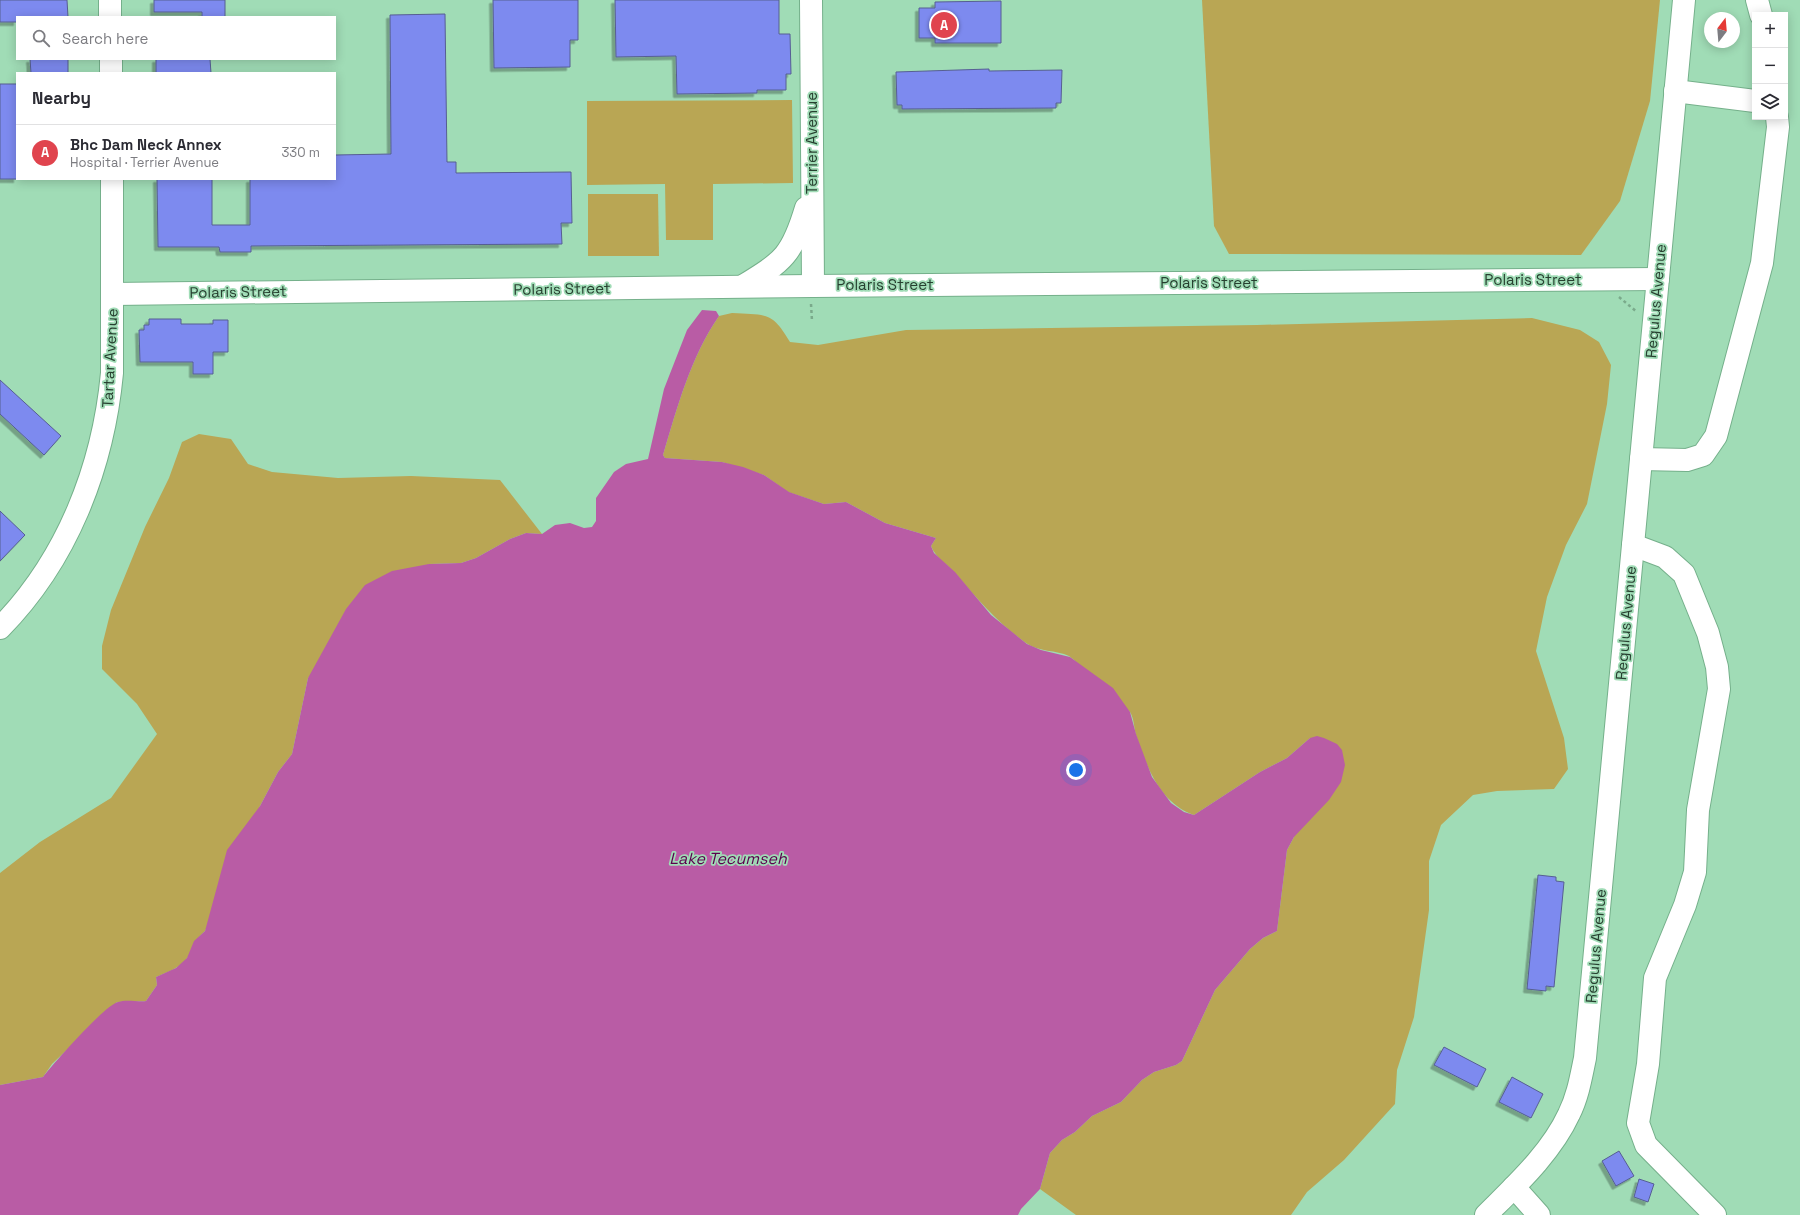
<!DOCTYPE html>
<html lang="en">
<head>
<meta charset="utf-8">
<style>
	:root { --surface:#fff; --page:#f2f2f3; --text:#2b2b33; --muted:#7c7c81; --line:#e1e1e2; --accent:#b45309 }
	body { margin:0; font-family:"Space Grotesk",sans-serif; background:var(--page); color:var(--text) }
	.controls { position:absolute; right:12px; top:12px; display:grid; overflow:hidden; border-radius:0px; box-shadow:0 2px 10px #0003 }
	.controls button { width:36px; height:36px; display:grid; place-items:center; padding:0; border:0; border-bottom:1px solid var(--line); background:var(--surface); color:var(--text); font:20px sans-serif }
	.compass { position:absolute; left:1704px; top:12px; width:36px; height:36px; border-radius:50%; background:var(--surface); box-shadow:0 2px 10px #0003; rotate:16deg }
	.you { position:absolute; left:1076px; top:770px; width:14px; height:14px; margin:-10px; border:3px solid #fff; border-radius:50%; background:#1a73e8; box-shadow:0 0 0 6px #1a73e833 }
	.badge { display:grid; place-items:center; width:26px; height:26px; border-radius:50%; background:var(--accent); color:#fff; font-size:13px; font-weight:700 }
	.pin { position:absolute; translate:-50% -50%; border:2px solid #fff; box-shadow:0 1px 4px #0006 }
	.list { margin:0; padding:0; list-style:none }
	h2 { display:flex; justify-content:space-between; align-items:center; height:52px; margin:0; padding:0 16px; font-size:17px }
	h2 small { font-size:13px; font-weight:400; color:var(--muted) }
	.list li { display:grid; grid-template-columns:26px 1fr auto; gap:12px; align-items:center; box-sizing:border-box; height:56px; padding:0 16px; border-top:1px solid var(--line) }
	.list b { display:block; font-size:15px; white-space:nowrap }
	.list p { margin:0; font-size:13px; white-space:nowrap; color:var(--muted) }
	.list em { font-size:13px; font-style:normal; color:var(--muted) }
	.icon { flex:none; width:22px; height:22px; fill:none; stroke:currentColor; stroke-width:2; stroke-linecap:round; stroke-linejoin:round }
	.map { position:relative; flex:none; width:1800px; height:1215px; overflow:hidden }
	.search { position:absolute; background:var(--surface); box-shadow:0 2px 10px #0003; left:16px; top:16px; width:320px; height:44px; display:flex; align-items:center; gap:10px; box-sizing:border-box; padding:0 14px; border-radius:0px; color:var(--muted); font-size:15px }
	.panel { position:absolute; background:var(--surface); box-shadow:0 2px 10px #0003; left:16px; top:72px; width:320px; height:108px; border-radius:0px }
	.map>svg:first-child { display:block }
	.green { fill:#b9a654 }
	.water { fill:#b95ca5 }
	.building { fill:#7d8aef; stroke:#565e92; filter:url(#shadow) }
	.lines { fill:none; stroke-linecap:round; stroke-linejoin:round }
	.minor-casing { stroke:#75b08b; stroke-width:24 }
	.path { stroke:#7aaa8b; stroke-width:2.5; stroke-dasharray:3 3; stroke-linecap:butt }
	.minor { stroke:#fff; stroke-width:22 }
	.labels { text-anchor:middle; stroke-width:3.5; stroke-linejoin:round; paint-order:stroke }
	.street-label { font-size:15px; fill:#274030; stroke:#a0dcb6 }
	.water-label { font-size:16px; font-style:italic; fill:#5b004e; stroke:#a0dcb6 }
</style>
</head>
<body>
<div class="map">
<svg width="1800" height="1215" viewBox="0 0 1800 1215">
	<defs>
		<filter id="shadow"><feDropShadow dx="-3.5" dy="3.5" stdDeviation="0" flood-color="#0004"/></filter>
	</defs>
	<rect width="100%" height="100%" fill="#a0dcb6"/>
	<g class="green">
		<path d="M1202,0H1660L1650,101L1620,201L1581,255L1229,254L1214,226Z"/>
		<path d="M792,100L793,183L713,184V240H666L665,184L587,185V101Z"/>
		<path d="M588,194H658L659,256H588Z"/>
		<path d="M732,313C766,315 772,311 790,342L818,345L906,330L1257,325L1532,318L1580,330L1599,342L1611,365L1607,404L1587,504L1566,545L1547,597L1536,651L1564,738L1568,769L1554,789L1497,791L1473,795L1441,825L1429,861V910L1414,1017L1397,1070L1395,1104L1344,1160L1307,1192L1291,1215H1076L1040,1189L1050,1153L1062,1140L1075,1132L1092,1116L1121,1102L1142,1080L1154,1072L1176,1065L1182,1061L1215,990L1250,949L1263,938L1277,931L1287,850L1294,837L1310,738L1287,758L1260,772L1194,815C1160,803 1147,768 1136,735C1134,728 1134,718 1130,712C1126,707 1074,659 1069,656C1056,650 1039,652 1026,643C999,624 978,600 957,575C949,565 936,559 931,546L936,538L885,523L846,502L824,504L788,492L764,475L722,462L665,458L663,455C677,408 691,356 719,316Z"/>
		<path d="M199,434L231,439L248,464L272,472L338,478L411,476L500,480L542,534L526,533L510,539L476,558L461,563L429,564L308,678L292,754L278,772L260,806L205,931C193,942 195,944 188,957C181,968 167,972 156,977L157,985L146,1001L117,1002L52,1064L43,1077L0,1085V873L40,842L111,798L157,734L137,704L102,669V646L111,610L145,527L169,478L182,442Z"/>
	</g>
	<path class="water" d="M702,310L716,311L719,316C691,356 677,408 663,455L665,458L722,462L743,467L764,475L789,492L824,504L846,502L885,523L936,538L931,546L934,553L955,572L991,615L1027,644L1041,650L1070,657L1113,688L1130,712L1136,734L1152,777L1171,803L1184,812L1194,815L1260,772L1287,758L1310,738L1317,736L1324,738L1337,744L1342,750L1345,765L1341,782L1329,800L1294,837L1287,850L1277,931L1263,938L1250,949L1215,990L1182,1061L1176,1065L1154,1072L1142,1080L1121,1102L1092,1116L1075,1132L1062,1140L1050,1153L1040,1189L1021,1209L1018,1215H0V1085L43,1077C53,1064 105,1005 118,1002C126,999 138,1002 146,1001L157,985L156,977L176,968L187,958L194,941L205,931L227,850L260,806L278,772L292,754L308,678L346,609L365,585L392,571L429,564L461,563L476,558L510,539L526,533L542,534L555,525L570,523L584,528L592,527L596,521V498L614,472L626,464L648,459L664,389L687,330Z"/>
	<g class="building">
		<path d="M0,0H67L68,17H17V22H0Z"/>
		<path d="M154,0H225V17H202V12H154Z"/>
		<path d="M493,0H578V40H570V67L494,68Z"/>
		<path d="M615,0H779V34H790L791,74H786V90H757V93L677,94L676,56L616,57Z"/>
		<path d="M1001,1V43H935V38H919V8H935V2Z"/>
		<path d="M445,14L447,162H456V173L571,172L572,223H561L562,244L251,246V252H220L219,247H158L157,179H212V225H250V179H335V155L391,154L390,15Z"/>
		<path d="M30,59H68V73H31Z"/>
		<path d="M156,59H210L211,73H156Z"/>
		<path d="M989,69V71L1062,70L1061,103H1056V108L902,109V105H897L896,72Z"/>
		<rect x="0" y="84" width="17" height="95"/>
		<path d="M149,319H181V324H213V320H228V352H213V374H193V362H140L139,330H144V325H149Z"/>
		<path d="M0,380L61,436L44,455L0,414Z"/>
		<path d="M0,511L25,535L0,561Z"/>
		<path d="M1538,875L1556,877V881L1564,882L1554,987L1546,986V991L1527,989Z"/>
		<path d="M1444,1047L1486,1069L1477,1087L1434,1065Z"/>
		<path d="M1512,1077L1543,1094L1531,1118L1499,1102Z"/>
		<path d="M1619,1151L1634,1176L1616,1186L1602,1161Z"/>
		<path d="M1639,1179L1654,1184L1648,1202L1634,1197Z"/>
	</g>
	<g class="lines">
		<defs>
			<g id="minor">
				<path d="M110,0V17"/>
				<path d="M811,0L813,286"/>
				<path d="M1757,0L1761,15"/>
				<path d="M111,59V73"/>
				<path d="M1675,91L1755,101"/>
				<path d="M743,286C784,261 792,255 806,208"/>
				<path d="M113,294L813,286L1658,279"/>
				<path d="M1641,459L1687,460L1703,455L1716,436L1762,263L1778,127L1777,117"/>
				<path d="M1633,545L1665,557L1684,574L1708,633L1717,667L1719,689L1698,810L1695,872L1685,905L1655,978L1648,1064L1638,1123L1646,1145L1715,1215"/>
				<path d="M0,628C67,560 103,468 112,373V179"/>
				<path d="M1514,1187L1539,1215"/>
				<path d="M1486,1215C1516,1185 1551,1153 1569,1114C1578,1096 1581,1077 1585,1058L1684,0"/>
			</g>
		</defs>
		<use href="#minor" class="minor-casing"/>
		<g class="path">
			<path d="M1619,297L1637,312"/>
			<path d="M811,304L812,321"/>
		</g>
		<use href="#minor" class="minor"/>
	</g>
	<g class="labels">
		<g class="street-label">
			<text transform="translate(812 143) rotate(-90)" y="5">Terrier Avenue</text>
			<text x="1533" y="285">Polaris Street</text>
			<text x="1209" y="288">Polaris Street</text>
			<text x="885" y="290">Polaris Street</text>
			<text transform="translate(562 289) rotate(-1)" y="5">Polaris Street</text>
			<text transform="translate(238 292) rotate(-1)" y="5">Polaris Street</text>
			<text transform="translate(1656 301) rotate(-85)" y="5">Regulus Avenue</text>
			<text transform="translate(110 358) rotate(-87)" y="5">Tartar Avenue</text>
			<text transform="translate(1626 623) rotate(-85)" y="5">Regulus Avenue</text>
			<text transform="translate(1596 946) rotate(-85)" y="5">Regulus Avenue</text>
		</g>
		<g class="water-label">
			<text x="728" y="864">Lake Tecumseh</text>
		</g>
	</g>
</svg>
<div class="controls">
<button>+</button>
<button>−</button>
<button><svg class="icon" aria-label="layers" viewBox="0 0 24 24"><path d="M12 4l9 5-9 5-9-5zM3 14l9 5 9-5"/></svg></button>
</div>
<svg class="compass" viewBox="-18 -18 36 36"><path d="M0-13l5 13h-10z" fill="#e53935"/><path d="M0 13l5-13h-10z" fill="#7c7c81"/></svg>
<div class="you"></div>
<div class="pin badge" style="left:944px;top:25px;background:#e0444e">A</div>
<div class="search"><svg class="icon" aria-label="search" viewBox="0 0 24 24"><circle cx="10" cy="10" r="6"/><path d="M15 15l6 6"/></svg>Search here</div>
<section class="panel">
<h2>Nearby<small></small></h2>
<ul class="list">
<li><span class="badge" style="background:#e0444e">A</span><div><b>Bhc Dam Neck Annex</b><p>Hospital · Terrier Avenue</p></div><em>330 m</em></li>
</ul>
</section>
</div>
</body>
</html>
